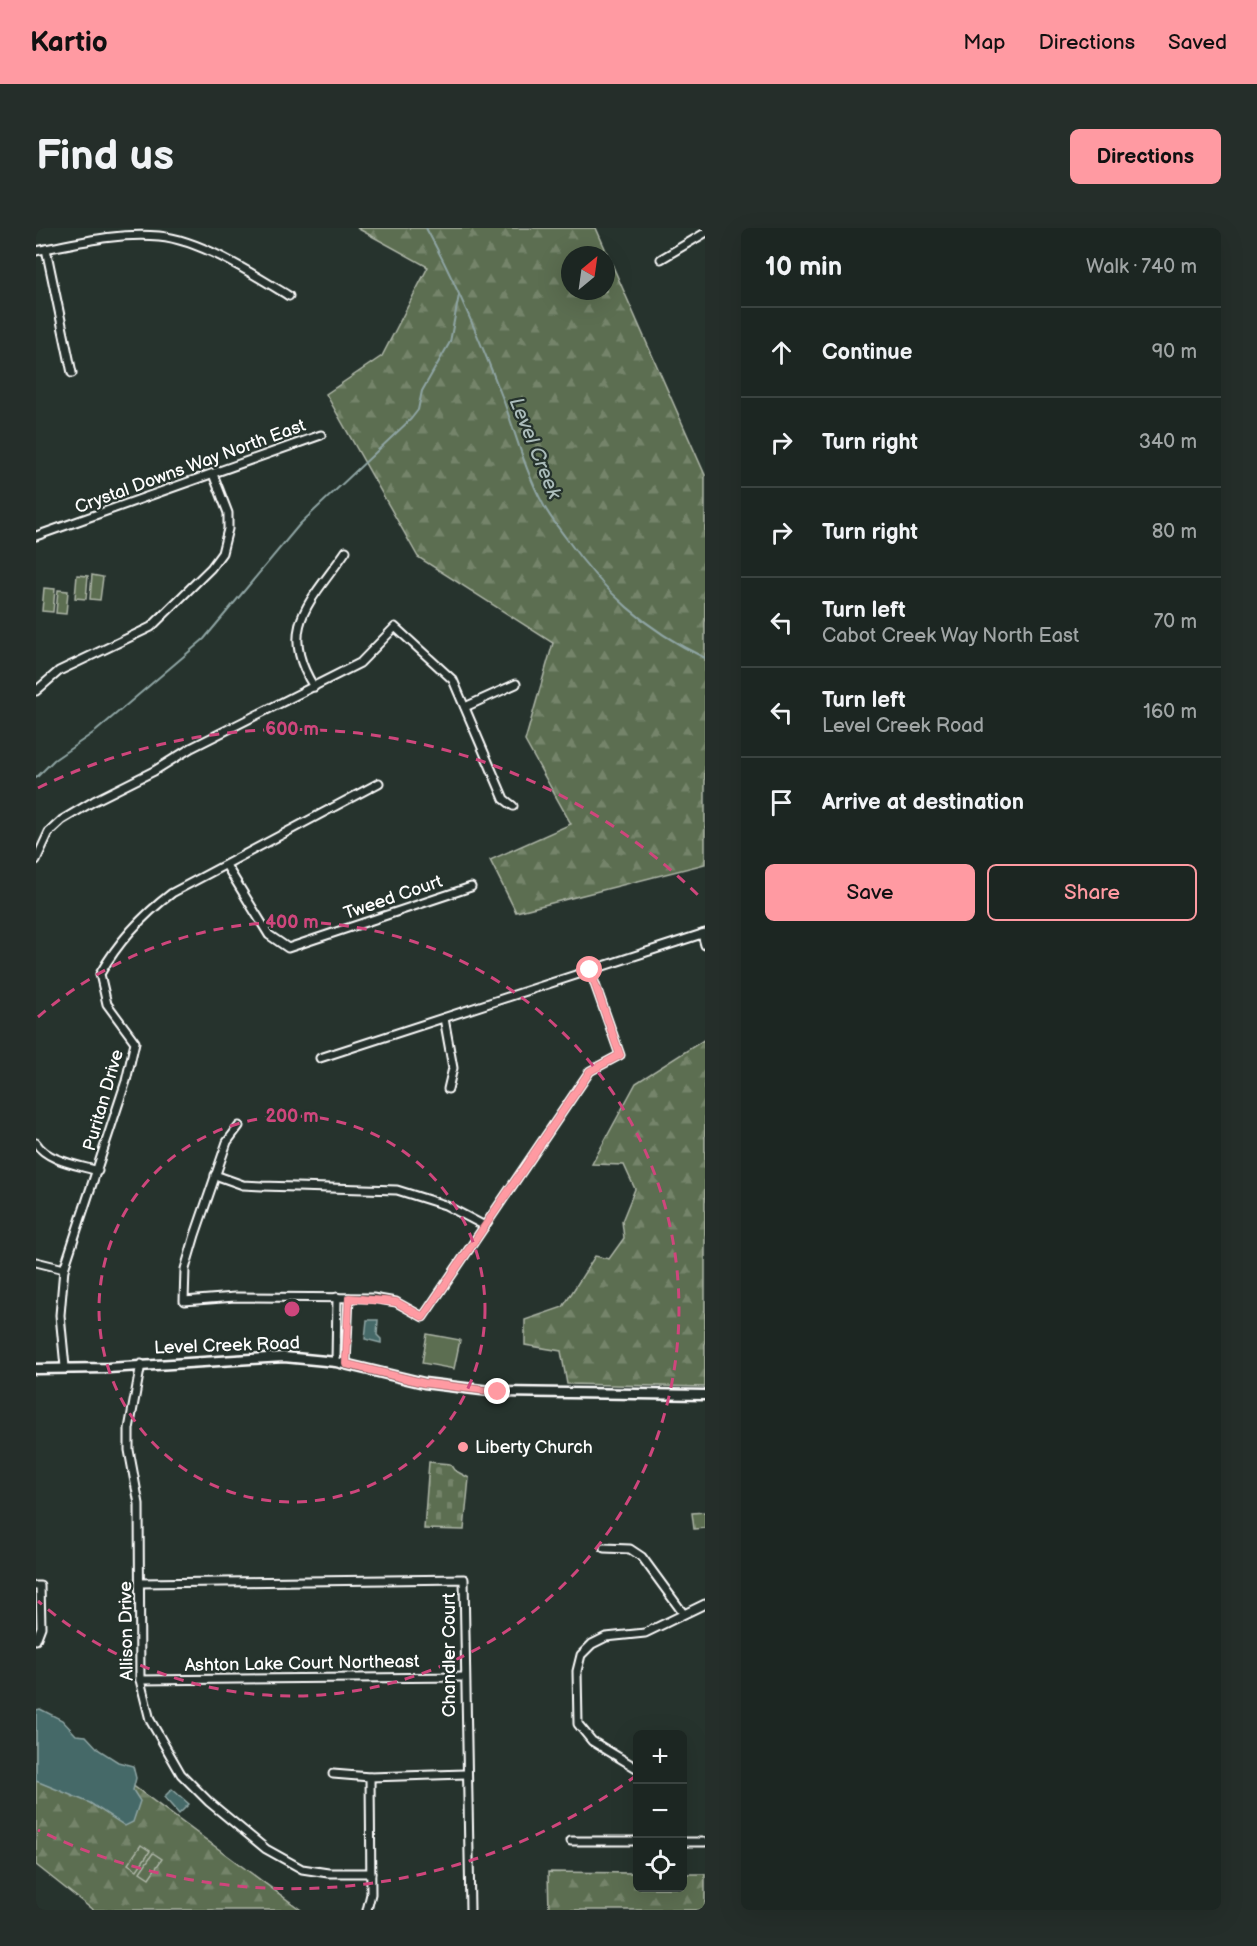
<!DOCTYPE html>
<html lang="en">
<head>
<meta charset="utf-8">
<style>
	:root { --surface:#1c2622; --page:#252e2a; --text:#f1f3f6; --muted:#a0a5a5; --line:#3a4340; --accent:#ff9aa2 }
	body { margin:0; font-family:"Balsamiq Sans",sans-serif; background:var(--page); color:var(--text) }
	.controls { position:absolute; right:18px; bottom:18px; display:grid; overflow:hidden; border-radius:9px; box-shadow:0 6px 24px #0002 }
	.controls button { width:54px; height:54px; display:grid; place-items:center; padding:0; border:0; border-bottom:2px solid var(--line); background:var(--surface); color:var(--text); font:30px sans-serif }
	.compass { position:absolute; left:525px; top:18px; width:54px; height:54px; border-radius:50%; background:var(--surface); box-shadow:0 6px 24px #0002; rotate:29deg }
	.stop { position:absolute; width:18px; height:18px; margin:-14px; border:4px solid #ff9aa2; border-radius:50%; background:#fff }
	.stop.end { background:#ff9aa2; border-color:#fff; box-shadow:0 2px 6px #0008 }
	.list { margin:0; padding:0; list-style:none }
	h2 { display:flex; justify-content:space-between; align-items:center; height:78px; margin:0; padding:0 24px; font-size:26px }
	h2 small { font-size:20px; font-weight:400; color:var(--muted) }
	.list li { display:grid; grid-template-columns:39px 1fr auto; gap:18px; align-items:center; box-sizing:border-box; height:90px; padding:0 24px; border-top:2px solid var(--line) }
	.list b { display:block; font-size:22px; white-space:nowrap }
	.list p { margin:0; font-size:20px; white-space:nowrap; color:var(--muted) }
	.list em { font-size:20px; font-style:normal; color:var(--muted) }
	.actions { display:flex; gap:12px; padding:18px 24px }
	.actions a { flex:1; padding:14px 0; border:2px solid var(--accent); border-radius:9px; text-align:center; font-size:21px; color:var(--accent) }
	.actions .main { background:var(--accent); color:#111 }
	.icon { flex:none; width:33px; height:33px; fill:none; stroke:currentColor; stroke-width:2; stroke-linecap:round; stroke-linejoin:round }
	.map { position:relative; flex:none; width:669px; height:1682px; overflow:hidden; border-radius:9px }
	header { display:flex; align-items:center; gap:36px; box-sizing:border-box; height:84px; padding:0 30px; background:var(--accent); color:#111 }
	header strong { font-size:28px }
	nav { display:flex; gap:33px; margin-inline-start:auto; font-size:21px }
	.intro { display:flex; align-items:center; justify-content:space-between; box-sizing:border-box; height:144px; padding:0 36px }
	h1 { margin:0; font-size:42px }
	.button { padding:15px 27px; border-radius:9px; background:var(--accent); color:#111; font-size:21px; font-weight:700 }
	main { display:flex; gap:36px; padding:0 36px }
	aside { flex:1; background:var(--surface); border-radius:9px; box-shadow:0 6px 24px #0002 }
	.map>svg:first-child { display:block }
	.forest { fill:url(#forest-firs); stroke:#aeb6a8; stroke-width:1.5; fill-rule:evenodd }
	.cemetery { fill:url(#cemetery-stones); stroke:#aeb6a8; stroke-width:1.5 }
	.park { fill:#5c6e51; stroke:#aeb6a8; stroke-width:1.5 }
	.water { fill:#446967; stroke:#8fa5a4; stroke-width:1.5 }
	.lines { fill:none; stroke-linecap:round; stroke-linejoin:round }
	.stream { stroke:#8fa5a4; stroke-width:2 }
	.minor-casing { stroke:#fff; stroke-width:11 }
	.tertiary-casing { stroke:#fff; stroke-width:13 }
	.minor { stroke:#26332d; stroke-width:7 }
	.tertiary { stroke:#26332d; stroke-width:8 }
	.route { stroke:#ff9aa2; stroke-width:8 }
	.ring { fill:none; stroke:#ce467c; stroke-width:3; stroke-dasharray:10 8 }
	.poi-dot { fill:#ff9aa2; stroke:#26332d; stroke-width:2 }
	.labels { text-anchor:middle; stroke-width:4.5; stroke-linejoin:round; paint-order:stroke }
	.street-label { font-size:18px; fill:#fff; stroke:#26332d }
	.poi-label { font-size:18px; fill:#fff; stroke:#26332d; text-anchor:start }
	.water-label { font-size:20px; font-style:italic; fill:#abbcbb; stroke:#26332d }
	.centre { fill:#ce467c; stroke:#26332d; stroke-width:3 }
	.ring-label { font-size:18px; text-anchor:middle; font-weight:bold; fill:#ce467c; stroke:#26332d; stroke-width:4.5; stroke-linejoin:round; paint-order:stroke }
</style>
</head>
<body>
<header>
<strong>Kartio</strong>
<nav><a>Map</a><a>Directions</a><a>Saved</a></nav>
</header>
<div class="intro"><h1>Find us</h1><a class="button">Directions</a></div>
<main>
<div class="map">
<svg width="669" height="1682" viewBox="0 0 669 1682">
	<defs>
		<pattern id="forest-firs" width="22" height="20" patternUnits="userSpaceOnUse" patternTransform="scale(1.5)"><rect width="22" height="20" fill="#5c6e51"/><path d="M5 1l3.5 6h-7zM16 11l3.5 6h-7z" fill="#74846b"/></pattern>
		<pattern id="cemetery-stones" width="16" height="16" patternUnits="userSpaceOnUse" patternTransform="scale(1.5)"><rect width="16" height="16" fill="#5c6e51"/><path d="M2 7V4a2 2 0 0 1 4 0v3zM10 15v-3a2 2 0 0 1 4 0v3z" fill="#74846b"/></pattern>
	</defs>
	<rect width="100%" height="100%" fill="#26332d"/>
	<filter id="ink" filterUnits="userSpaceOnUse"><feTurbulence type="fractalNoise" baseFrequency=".0167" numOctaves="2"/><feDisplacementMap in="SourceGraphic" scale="12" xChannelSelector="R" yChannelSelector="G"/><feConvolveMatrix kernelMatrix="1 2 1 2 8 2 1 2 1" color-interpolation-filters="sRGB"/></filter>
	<g filter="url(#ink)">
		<g class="forest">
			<path d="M321,0H560L669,247V636L480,684L454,632L535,596L489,513L517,415L382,329L290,166L346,128L392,39ZM534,27H570V63H534Z"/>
			<path d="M669,811V1159L531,1156L525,1123L489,1117V1092L527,1079L559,1028L573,1031L588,1010L586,993L599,961L588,937L556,936L600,855Z"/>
			<path d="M0,1500L42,1517L265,1682H57L0,1637Z"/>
			<path d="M512,1644L601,1645L602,1660H646L647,1646H669V1682H513Z"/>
		</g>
		<path class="cemetery" d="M393,1234L414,1236L418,1242L433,1250L428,1302L388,1301Z"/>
		<g class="park">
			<path d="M41,347L52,348L50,371L39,370Z"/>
			<path d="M56,347L67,349L64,372L54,371Z"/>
			<path d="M8,360L19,361L17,384L6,383Z"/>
			<path d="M22,362L32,363L30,386L20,385Z"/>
			<path d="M391,1106L424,1112L418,1141L386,1135Z"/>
			<path d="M669,1284V1300L658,1301L656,1285Z"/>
			<path d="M105,1617L114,1623L101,1642L92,1636Z"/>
			<path d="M117,1625L126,1631L113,1650L104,1644Z"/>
		</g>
		<g class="water">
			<path d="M331,1092H342L341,1107L345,1111V1115L329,1111Z"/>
			<path d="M4,1481L26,1492L40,1507L50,1508L63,1522L82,1534L97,1538L100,1550L97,1562L104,1573L97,1594L89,1598L54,1575L0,1553V1482Z"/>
			<path d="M136,1561L153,1576L143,1586L128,1569Z"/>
		</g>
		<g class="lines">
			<g class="stream">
				<path d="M390,0C419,53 443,109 465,166C479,202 488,241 507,276C513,288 522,299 530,310C567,363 610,402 669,430"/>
				<path d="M0,550L18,532L60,503L168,411L264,296L375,191L382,182L386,163L414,114L423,67"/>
			</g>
			<defs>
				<g id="minor">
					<path d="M10,21L36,145"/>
					<path d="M0,23C41,15 81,4 123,8C165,12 217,46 253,68"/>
					<path d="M625,31L669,5"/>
					<path d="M0,308L285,207"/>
					<path d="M278,459C240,399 276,373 310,323"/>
					<path d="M0,463L23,443L115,399L175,340L186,325L192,301V285L177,246"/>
					<path d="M429,479L480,456"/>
					<path d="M0,632L13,604L26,592L58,573L118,543L155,520L324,435L359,399L417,452L468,571L477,578"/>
					<path d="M190,637L233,707L252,720L435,659"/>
					<path d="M666,706L669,717"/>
					<path d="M408,790L417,840L412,861"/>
					<path d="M284,830L669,705"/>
					<path d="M203,898L191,914L159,1007L149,1041L148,1073L199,1069L337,1070L360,1074L387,1089L554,843L584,827L554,742"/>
					<path d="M0,915C11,933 42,937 62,943"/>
					<path d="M179,947L207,957L226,958L361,962L409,977L449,998"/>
					<path d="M0,1034L28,1041"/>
					<path d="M300,1134L301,1069"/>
					<path d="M105,1136L93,1201V1222L103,1276L104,1452L114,1492L145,1546L173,1574L230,1621L266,1641L292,1645H335"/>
					<path d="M310,1136L313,1070"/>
					<path d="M29,1139L24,1087L28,1041L90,853L99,814L71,776L64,746C82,714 107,687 136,665L343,555"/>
					<path d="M568,1320L594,1321L606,1329L647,1385"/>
					<path d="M104,1355L428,1351L434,1682"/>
					<path d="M0,1358H4L5,1399L0,1412"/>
					<path d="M104,1452L428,1449"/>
					<path d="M602,1541L556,1513L542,1496L541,1443L545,1427L556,1416L570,1409L609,1405L669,1376"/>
					<path d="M297,1546L334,1549L429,1546"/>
					<path d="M535,1613H602"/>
					<path d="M646,1614H669"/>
					<path d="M331,1682L335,1666L334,1549"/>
				</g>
				<path id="tertiary" d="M0,1141L72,1140L248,1129L300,1134L388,1155L462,1164L669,1167"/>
			</defs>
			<use href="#minor" class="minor-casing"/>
			<use href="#tertiary" class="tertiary-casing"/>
			<use href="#minor" class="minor"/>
			<use href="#tertiary" class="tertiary"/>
		</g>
	</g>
	<g class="lines" filter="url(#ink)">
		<path class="route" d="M462,1164L388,1155L310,1136L313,1070L360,1074L387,1089L554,843L584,827L554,742"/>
	</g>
	<g class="ring">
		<circle cx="256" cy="1081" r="193"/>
		<path d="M2 789A387 387 0 1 1 2 1373"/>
		<path d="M601 1547A580 580 0 0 1 2 1602M2 560A580 580 0 0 1 666 671"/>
	</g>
	<circle class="poi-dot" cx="427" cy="1219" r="6"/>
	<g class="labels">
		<g class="street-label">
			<text transform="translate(154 238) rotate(-20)" y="6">Crystal Downs Way North East</text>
			<text transform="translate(357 669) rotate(-19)" y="6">Tweed Court</text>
			<text transform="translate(67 872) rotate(-74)" y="6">Puritan Drive</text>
			<text transform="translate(191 1117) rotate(-2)" y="6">Level Creek Road</text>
			<text transform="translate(90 1403) rotate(-91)" y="6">Allison Drive</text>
			<text transform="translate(413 1427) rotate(-90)" y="6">Chandler Court</text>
			<text transform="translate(266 1435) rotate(-1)" y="6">Ashton Lake Court Northeast</text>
		</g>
		<g class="poi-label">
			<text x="439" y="1225">Liberty Church</text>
		</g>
		<g class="water-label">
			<text transform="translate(500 220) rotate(68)" y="7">Level Creek</text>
		</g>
	</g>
	<circle cx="256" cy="1081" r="9" class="centre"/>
	<g class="ring-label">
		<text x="256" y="507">600 m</text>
		<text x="256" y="700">400 m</text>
		<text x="256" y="894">200 m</text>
	</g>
</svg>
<div class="controls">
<button>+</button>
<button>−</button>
<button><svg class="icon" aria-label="locate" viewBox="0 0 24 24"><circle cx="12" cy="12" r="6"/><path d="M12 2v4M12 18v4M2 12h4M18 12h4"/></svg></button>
</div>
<svg class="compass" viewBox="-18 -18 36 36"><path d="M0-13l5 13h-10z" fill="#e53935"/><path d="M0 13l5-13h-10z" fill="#a0a5a5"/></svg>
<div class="stop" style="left:554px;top:742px"></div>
<div class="stop end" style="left:462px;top:1164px"></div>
</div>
<aside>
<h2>10 min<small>Walk · 740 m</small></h2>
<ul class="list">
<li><svg class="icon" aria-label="ahead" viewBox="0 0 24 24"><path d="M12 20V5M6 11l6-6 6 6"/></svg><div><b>Continue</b></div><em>90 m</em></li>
<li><svg class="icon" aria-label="right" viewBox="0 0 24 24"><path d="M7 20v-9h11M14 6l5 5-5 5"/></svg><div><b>Turn right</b></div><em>340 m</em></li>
<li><svg class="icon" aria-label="right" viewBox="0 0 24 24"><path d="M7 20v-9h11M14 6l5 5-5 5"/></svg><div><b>Turn right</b></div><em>80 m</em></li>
<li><svg class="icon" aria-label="left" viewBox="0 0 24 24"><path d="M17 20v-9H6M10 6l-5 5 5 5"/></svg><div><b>Turn left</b><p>Cabot Creek Way North East</p></div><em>70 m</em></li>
<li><svg class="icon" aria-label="left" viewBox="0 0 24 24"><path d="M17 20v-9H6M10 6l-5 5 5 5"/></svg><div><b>Turn left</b><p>Level Creek Road</p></div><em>160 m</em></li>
<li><svg class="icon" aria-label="arrive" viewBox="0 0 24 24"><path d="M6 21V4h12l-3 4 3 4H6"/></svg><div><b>Arrive at destination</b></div></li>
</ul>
<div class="actions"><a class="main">Save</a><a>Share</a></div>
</aside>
</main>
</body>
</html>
